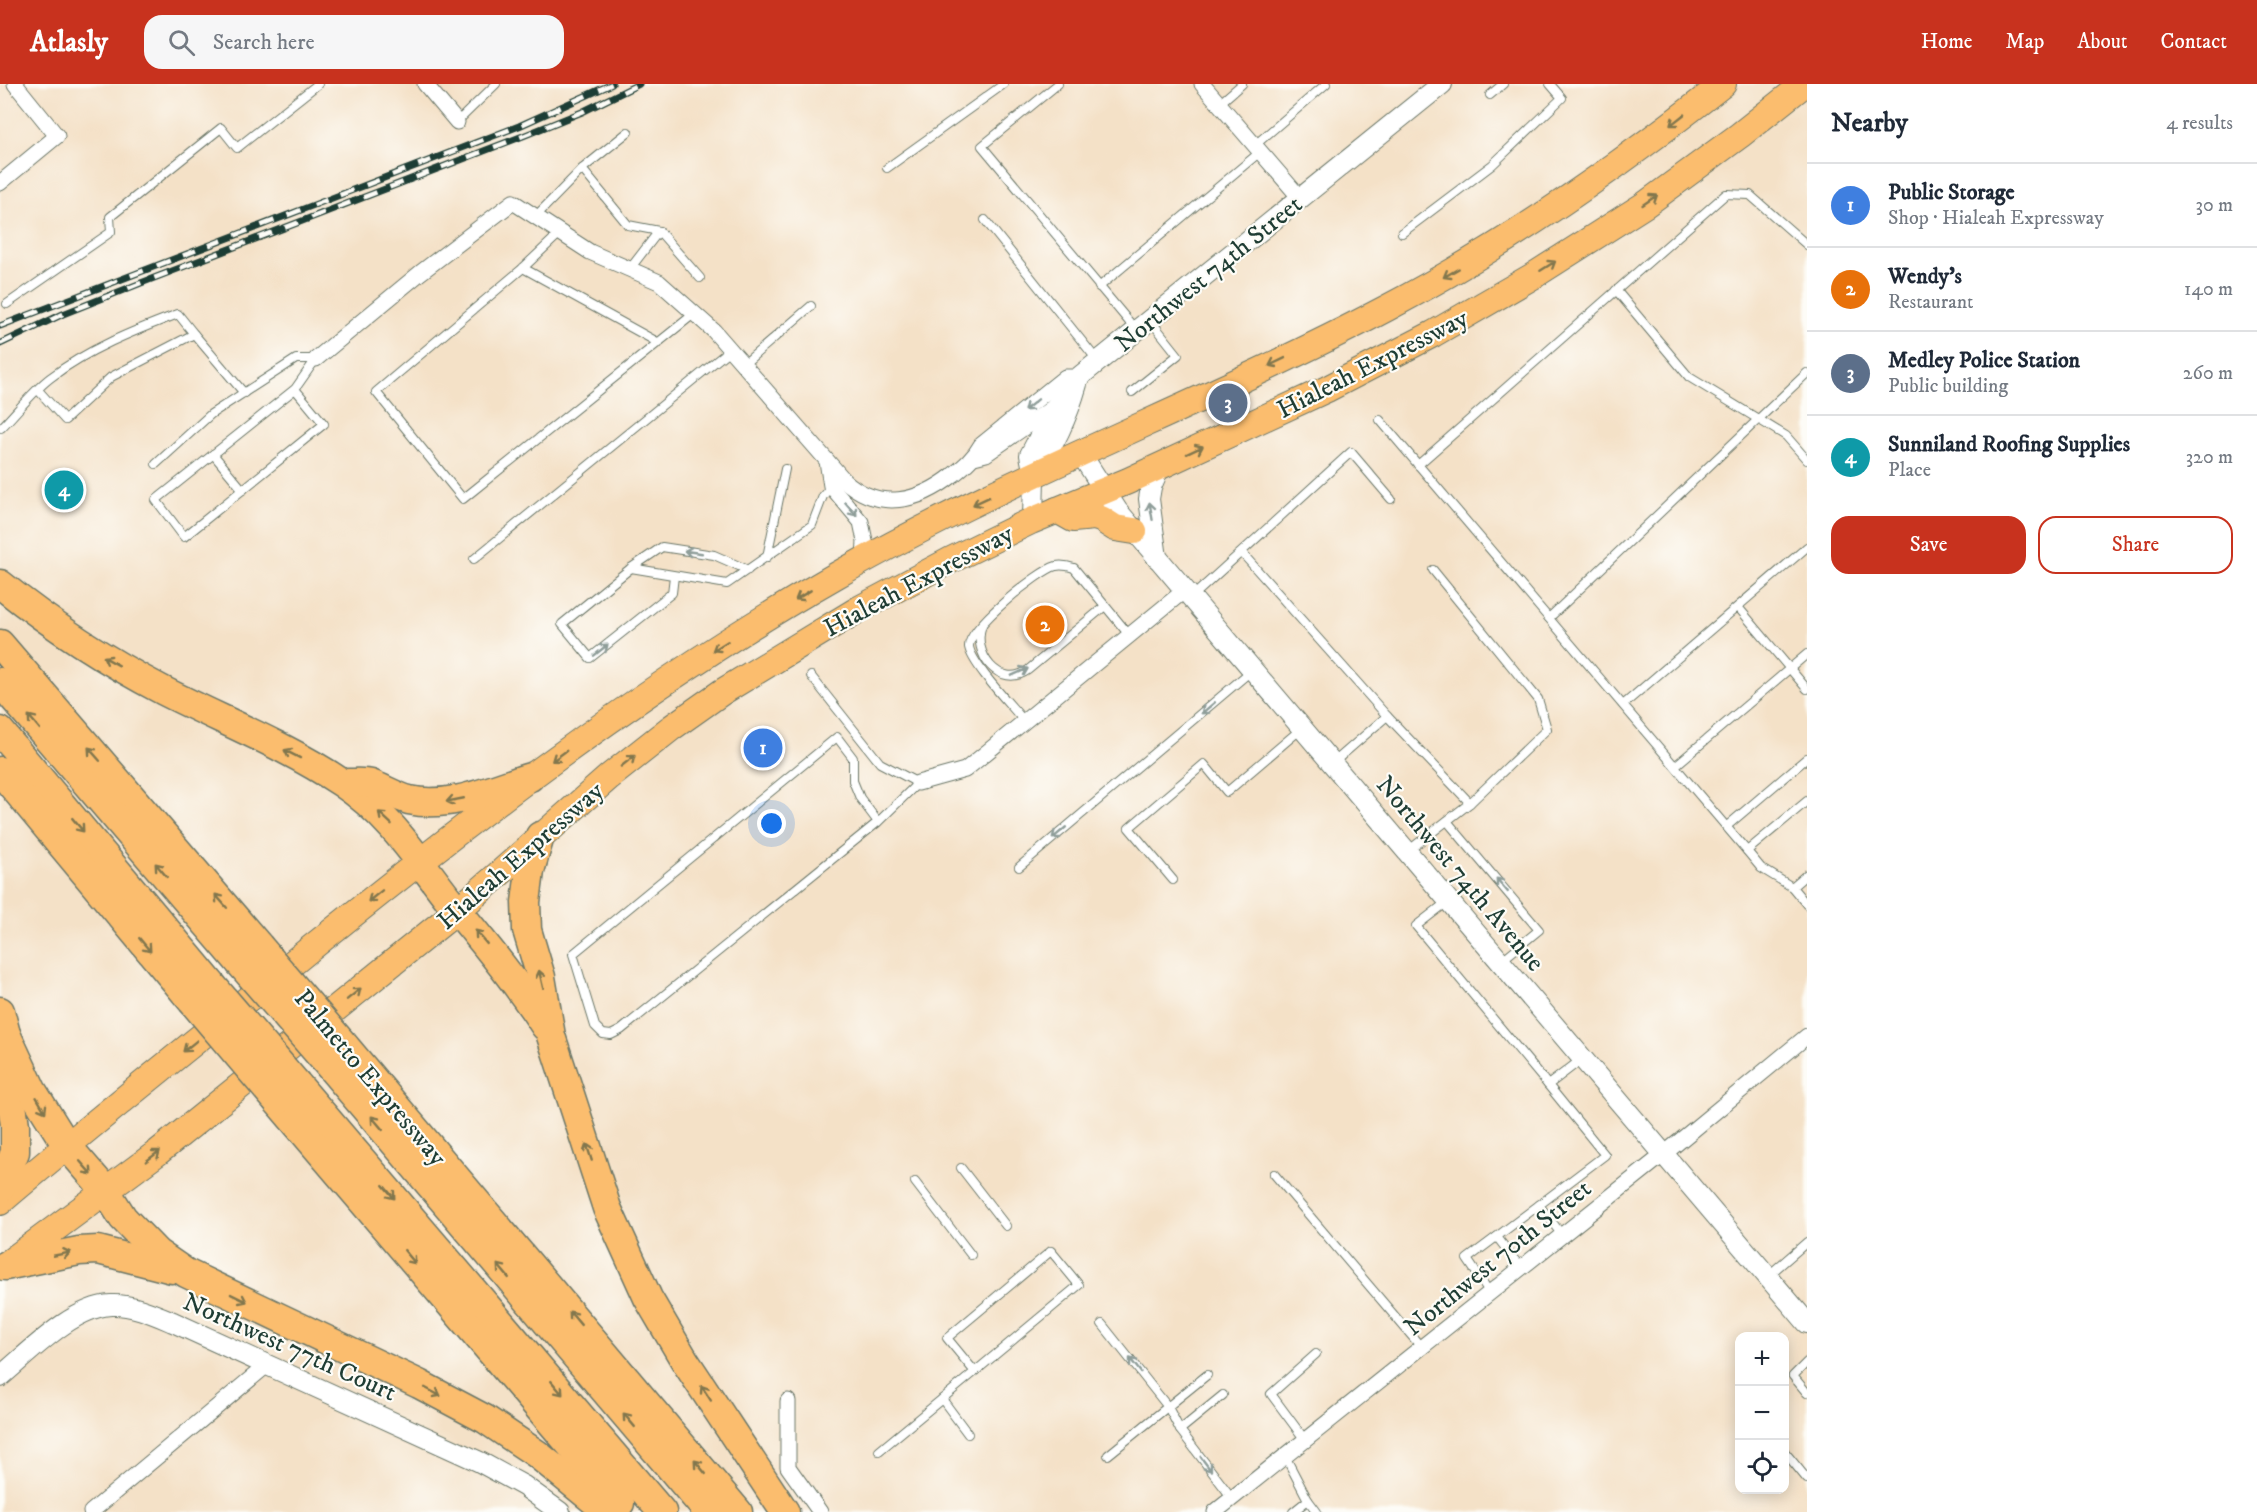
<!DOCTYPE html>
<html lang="en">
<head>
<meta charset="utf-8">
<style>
	:root { --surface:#fff; --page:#f6f6f7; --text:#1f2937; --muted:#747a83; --line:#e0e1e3; --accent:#c8321e }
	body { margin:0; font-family:"IM FELL DW Pica",serif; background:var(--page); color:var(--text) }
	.controls { position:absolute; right:18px; bottom:18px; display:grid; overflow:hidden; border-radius:12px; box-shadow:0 3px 15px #0003 }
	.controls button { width:54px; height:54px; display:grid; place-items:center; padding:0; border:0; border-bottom:2px solid var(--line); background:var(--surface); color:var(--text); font:30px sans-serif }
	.you { position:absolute; left:772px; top:740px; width:21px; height:21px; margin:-15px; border:4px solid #fff; border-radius:50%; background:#1a73e8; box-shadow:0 0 0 9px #1a73e833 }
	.badge { display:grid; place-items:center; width:39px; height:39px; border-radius:50%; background:var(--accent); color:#fff; font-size:20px; font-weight:700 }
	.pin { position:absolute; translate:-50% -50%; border:3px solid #fff; box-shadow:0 2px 6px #0006 }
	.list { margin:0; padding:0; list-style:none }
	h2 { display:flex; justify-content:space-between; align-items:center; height:78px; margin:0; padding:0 24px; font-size:26px }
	h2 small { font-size:20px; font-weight:400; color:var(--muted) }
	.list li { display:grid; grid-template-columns:39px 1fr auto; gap:18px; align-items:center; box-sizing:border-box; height:84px; padding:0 24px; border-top:2px solid var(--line) }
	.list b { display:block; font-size:22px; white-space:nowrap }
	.list p { margin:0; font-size:20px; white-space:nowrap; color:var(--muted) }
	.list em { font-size:20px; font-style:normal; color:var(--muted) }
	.actions { display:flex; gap:12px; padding:18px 24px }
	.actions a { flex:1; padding:14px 0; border:2px solid var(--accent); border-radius:18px; text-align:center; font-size:21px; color:var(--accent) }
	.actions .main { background:var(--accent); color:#fff }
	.icon { flex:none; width:33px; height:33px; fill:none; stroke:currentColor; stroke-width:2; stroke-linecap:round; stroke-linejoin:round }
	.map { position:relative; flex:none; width:1807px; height:1428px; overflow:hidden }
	header { display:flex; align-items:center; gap:36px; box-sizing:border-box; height:84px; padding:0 30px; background:var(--accent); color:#fff }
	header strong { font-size:28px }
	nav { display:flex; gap:33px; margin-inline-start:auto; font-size:21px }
	.search { width:420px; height:54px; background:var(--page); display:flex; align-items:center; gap:15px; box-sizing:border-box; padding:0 21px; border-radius:18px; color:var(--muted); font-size:22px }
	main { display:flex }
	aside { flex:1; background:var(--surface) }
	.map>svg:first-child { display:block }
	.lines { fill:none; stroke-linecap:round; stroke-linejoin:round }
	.service-casing { stroke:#6a7667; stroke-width:10 }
	.minor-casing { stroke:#6a7667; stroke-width:17 }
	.tertiary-casing { stroke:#6a7667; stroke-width:22 }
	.primary-casing { stroke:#6a7667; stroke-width:28 }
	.motorway-casing { stroke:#6a7667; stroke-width:31 }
	.service { stroke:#fff; stroke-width:8 }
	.minor { stroke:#fff; stroke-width:15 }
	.tertiary { stroke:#fff; stroke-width:20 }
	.primary { stroke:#fbbd6e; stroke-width:26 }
	.motorway { stroke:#fbbd6e; stroke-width:28 }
	.rail-casing { stroke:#1f3d34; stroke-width:7 }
	.rail { stroke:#fdfcf7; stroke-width:4.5; stroke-dasharray:14; stroke-linecap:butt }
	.motorway-bridge-casing { stroke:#6a7667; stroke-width:31; stroke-linecap:butt }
	.motorway-bridge { stroke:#fbbd6e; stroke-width:28 }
	.oneway { stroke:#82774e }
	.oneway2 { stroke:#8f9e9a }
	.labels { text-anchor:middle; stroke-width:4.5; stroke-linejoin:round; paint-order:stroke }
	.street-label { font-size:26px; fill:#1f3d34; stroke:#fdfcf7 }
</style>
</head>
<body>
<header>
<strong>Atlasly</strong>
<div class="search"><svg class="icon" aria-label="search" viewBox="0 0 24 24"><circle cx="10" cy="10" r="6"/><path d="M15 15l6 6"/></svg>Search here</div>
<nav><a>Home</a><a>Map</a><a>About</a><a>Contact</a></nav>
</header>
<main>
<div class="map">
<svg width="1807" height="1428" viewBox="0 0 1807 1428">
	<rect width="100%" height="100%" fill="#fdfcf7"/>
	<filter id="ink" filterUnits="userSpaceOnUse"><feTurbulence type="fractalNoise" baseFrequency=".0167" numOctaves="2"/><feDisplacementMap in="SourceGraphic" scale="12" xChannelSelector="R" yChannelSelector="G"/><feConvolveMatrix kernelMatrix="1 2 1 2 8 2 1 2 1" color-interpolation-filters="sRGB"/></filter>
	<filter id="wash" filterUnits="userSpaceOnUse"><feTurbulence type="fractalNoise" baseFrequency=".008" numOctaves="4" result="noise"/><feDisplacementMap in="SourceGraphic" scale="24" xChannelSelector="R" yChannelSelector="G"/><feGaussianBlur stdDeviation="1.35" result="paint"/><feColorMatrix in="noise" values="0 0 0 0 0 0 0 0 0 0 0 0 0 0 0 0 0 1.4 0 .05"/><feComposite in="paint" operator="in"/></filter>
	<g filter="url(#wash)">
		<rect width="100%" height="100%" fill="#f4e1c7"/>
	</g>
	<g filter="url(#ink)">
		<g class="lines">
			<defs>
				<g id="service">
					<path d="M1058,0L982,62L1136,246"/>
					<path d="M1490,11L1503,0"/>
					<path d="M1219,20L1242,0"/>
					<path d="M457,38L496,0"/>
					<path d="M1255,61L1326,0"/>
					<path d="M887,84L1004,0"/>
					<path d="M582,85L628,48"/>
					<path d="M535,133L582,85L628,141L659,147"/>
					<path d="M985,136L1097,276"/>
					<path d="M560,149L523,184L376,308L463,415L695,229"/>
					<path d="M1402,149L1492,81L1562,14L1550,0"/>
					<path d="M523,184L659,259"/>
					<path d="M629,186L659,147L700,194"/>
					<path d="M1099,203L1260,68"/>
					<path d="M1616,206L1689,293L1786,352L1807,376"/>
					<path d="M7,220L111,148L110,133L221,44L237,64L318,0"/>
					<path d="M744,280L811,222"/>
					<path d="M295,305L324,340L184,453L156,416L295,305L316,275"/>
					<path d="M38,306L65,336L111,293L194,250L244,309"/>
					<path d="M1132,308L1178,271L1151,237"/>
					<path d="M1380,336L1747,767"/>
					<path d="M1,344C17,328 32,308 50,294C88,265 133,247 178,230L194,250"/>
					<path d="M213,370L243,406"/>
					<path d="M156,380L211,330L296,275H316"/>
					<path d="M1418,381L1726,110L1750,111L1807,161"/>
					<path d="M1242,469L1387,632L1333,679"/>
					<path d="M767,473L785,385"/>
					<path d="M474,475L731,265"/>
					<path d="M631,484L727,500L812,441L823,412L831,402"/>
					<path d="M1433,486L1538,615L1547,645L1470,719"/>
					<path d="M674,492L672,509L590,574L562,540L631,484L662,463L714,471L748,486"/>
					<path d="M1192,513L1351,368L1391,415"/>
					<path d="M1738,523L1807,605"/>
					<path d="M1549,534L1807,289"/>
					<path d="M982,541C971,569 1000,606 1028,586L1105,522"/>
					<path d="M811,592L880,679L918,699L878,738L621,946L611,951L603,950L595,942L573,870L837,653L853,674V697L860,714L878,738"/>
					<path d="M1623,621L1807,463"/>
					<path d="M1387,632L1470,719L1408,767"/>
					<path d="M1024,637C1011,621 972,581 969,563C967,545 1038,487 1056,482C1062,481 1068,482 1074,484L1130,552"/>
					<path d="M1675,682L1807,570"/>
					<path d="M1807,717L1747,767L1761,784L1792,803L1807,821"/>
					<path d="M1447,737L1539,846L1501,877"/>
					<path d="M1727,742L1807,674"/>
					<path d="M1019,783L1251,587"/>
					<path d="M1173,796L1129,744L1204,680L1227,708L1301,645"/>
					<path d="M1792,803L1807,790"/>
					<path d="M1447,818L1416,842L1548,1001L1582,975"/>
					<path d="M1548,1001L1605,1071L1539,1121L1562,1151"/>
					<path d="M961,1084L1006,1142"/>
					<path d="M1274,1090L1422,1264"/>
					<path d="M915,1098L971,1171"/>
					<path d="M1497,1153L1521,1184"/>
					<path d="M1769,1191L1807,1158"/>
					<path d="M1490,1209L1467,1175L1539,1121"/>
					<path d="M1102,1240L1168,1323L1180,1346L1232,1414"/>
					<path d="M1807,1278L1793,1292L1807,1309"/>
					<path d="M942,1315L1079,1201L1051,1167L947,1254L975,1288"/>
					<path d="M1180,1346L1223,1311"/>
					<path d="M1305,1356L1271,1310L1316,1270"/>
					<path d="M879,1367L942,1315L968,1350"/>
					<path d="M1784,1367L1807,1395"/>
					<path d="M1108,1371L1207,1291"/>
					<path d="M1285,1372L1308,1416L1293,1428"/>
					<path d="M1308,1416L1317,1428"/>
				</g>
				<g id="minor">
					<path d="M425,0L457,38"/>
					<path d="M1202,0L1301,115"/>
					<path d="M0,99L57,52L15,0"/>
					<path d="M316,275L420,189L513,118L590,168L659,198L714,247L844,396C879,428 919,418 953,391C964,382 974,374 981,361L1065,293H1079"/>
					<path d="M974,373L986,370L1055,322"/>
					<path d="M827,377L831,402L861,438L865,457L864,476"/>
					<path d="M918,699L965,686L1185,506"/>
					<path d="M788,1317V1383L820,1428"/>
					<path d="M91,1428L267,1281"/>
					<path d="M1215,1428L1664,1070L1807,952"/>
				</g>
				<g id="tertiary">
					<path d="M1081,370L1117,426L1807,1239"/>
					<path d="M1034,391C1054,361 1067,335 1077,300"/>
					<path d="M1033,436L1034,391L1030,371L1054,325L1079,293L1442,0"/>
					<path d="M1157,474L1149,415L1151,403L1160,382"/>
					<path d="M0,1293C29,1269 72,1223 111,1221C132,1220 154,1230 173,1238L480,1378L524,1402L560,1428"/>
				</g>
				<g id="primary">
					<path d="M1057,426L1073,435L1094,433L1101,435L1115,444L1134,447"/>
					<path d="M0,1118C95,1037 192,960 289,882C464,740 641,603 837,491C1014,390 1207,319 1387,224C1507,161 1617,84 1723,0"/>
					<path d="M3,1183L157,1069L458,826L609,693L671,644L722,608L859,525L951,476L1031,437L1128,397L1327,305L1433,250L1533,192L1646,120L1740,51L1804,0"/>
				</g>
				<g id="motorway">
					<path d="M0,500C51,541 106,577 164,607C223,637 287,662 342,699C394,734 419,779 457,826C489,865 517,899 545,942"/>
					<path d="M0,560L259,862"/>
					<path d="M0,598L239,878"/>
					<path d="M0,647L212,901"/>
					<path d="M0,687L192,917"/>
					<path d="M348,699C355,699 364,698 371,700C384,705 395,712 409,716C451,725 492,705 530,693"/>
					<path d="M540,752L530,787L526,818L527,846L541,893L551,952L607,1124L648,1214L685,1277L785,1428"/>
					<path d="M0,927L6,950L9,1001L15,1041V1068L0,1105"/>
					<path d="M6,950L32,1006L67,1062L106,1107L123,1134L157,1169L186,1189L419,1300L485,1335L537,1370L608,1428"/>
					<path d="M344,961L738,1428"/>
					<path d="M325,977L708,1428"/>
					<path d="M297,1000L662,1428"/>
					<path d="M277,1017L620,1419"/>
					<path d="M5,1182L79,1167L98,1166L172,1185"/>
				</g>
			</defs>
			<use href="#service" class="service-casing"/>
			<use href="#minor" class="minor-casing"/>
			<use href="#tertiary" class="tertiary-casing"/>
			<use href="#primary" class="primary-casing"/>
			<use href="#motorway" class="motorway-casing"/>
			<use href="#service" class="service"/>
			<use href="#minor" class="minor"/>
			<use href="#tertiary" class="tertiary"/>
			<use href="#primary" class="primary"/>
			<use href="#motorway" class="motorway"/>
			<defs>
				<g id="rail">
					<path d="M0,242L519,42L612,0"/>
					<path d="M0,260L63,230L141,199L523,52L582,28L639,0"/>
				</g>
			</defs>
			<use href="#rail" class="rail-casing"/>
			<use href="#rail" class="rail"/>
			<defs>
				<g id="motorway-bridge">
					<path d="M259,862L344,961"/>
					<path d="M239,878L325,977"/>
					<path d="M212,901L297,1000"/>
					<path d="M192,917L277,1017"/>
				</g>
			</defs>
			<use href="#motorway-bridge" class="motorway-bridge-casing"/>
			<use href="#motorway-bridge" class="motorway-bridge"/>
		</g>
		<defs><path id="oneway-shaft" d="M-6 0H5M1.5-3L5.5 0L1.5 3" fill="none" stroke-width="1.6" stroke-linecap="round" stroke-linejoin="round" transform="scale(1.5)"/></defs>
		<g class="oneway">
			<use href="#oneway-shaft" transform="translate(1677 36) rotate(142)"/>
			<use href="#oneway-shaft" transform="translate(1650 116) rotate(-34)"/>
			<use href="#oneway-shaft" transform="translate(1548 182) rotate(-32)"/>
			<use href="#oneway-shaft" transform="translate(1451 189) rotate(150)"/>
			<use href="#oneway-shaft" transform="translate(1277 278) rotate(154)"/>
			<use href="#oneway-shaft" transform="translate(1195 366) rotate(-25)"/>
			<use href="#oneway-shaft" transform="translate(981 417) rotate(155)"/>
			<use href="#oneway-shaft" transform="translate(803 511) rotate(149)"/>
			<use href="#oneway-shaft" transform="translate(720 562) rotate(148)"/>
			<use href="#oneway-shaft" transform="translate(111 577) rotate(-151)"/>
			<use href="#oneway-shaft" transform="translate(34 638) rotate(-130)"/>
			<use href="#oneway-shaft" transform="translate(94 670) rotate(-131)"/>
			<use href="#oneway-shaft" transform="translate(292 670) rotate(-153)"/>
			<use href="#oneway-shaft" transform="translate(559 672) rotate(144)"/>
			<use href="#oneway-shaft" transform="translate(628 677) rotate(-38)"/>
			<use href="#oneway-shaft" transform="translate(455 716) rotate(169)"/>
			<use href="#oneway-shaft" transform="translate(385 734) rotate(-137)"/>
			<use href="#oneway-shaft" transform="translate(78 741) rotate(50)"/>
			<use href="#oneway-shaft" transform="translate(161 786) rotate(-130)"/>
			<use href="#oneway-shaft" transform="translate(375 812) rotate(141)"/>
			<use href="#oneway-shaft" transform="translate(221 817) rotate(-131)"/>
			<use href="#oneway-shaft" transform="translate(481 853) rotate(-130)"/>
			<use href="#oneway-shaft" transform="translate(145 861) rotate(50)"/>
			<use href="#oneway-shaft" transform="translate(541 895) rotate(-103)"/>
			<use href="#oneway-shaft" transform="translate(354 910) rotate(-39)"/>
			<use href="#oneway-shaft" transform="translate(190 962) rotate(141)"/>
			<use href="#oneway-shaft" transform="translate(41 1021) rotate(60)"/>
			<use href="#oneway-shaft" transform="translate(377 1039) rotate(-130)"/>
			<use href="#oneway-shaft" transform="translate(589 1068) rotate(-108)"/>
			<use href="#oneway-shaft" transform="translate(153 1072) rotate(-37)"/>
			<use href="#oneway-shaft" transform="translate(86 1084) rotate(49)"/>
			<use href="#oneway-shaft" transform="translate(389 1108) rotate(50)"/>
			<use href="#oneway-shaft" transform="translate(62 1170) rotate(-11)"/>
			<use href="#oneway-shaft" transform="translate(410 1173) rotate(50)"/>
			<use href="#oneway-shaft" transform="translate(503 1187) rotate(-130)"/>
			<use href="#oneway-shaft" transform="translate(239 1214) rotate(26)"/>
			<use href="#oneway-shaft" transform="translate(575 1234) rotate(-130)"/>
			<use href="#oneway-shaft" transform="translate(557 1304) rotate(50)"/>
			<use href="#oneway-shaft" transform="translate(433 1308) rotate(28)"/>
			<use href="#oneway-shaft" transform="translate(706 1309) rotate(-123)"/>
			<use href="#oneway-shaft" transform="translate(629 1336) rotate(-130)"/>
			<use href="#oneway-shaft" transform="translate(700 1383) rotate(-130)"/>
		</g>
		<g class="oneway2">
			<use href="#oneway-shaft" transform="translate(1031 321) rotate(141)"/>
			<use href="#oneway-shaft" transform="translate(851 425) rotate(50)"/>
			<use href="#oneway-shaft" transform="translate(1151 427) rotate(-100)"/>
			<use href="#oneway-shaft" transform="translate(693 468) rotate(-172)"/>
			<use href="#oneway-shaft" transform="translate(601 566) rotate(-39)"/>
			<use href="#oneway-shaft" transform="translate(1020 588) rotate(-24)"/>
			<use href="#oneway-shaft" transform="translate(1208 624) rotate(140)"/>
			<use href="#oneway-shaft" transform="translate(1059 749) rotate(140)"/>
			<use href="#oneway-shaft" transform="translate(1502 801) rotate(-130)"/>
			<use href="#oneway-shaft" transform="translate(1135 1281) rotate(-128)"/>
			<use href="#oneway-shaft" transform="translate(1206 1380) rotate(53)"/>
		</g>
	</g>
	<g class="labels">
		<g class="street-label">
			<text transform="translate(1208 189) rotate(-39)" y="9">Northwest 74th Street</text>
			<text transform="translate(1372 279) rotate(-27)" y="9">Hialeah Expressway</text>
			<text transform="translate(918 496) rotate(-28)" y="9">Hialeah Expressway</text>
			<text transform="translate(520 771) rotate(-41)" y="9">Hialeah Expressway</text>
			<text transform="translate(1461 789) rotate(50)" y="9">Northwest 74th Avenue</text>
			<text transform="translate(371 993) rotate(50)" y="9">Palmetto Expressway</text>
			<text transform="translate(1497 1173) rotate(-39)" y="9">Northwest 70th Street</text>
			<text transform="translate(290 1262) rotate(24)" y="9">Northwest 77th Court</text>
		</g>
	</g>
</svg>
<div class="controls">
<button>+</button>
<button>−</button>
<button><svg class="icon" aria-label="locate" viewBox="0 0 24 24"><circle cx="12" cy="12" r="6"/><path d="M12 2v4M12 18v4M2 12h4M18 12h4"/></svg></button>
</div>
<div class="you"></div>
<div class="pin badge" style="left:763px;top:664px;background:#3f7fe0">1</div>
<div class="pin badge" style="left:1045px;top:541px;background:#e8710a">2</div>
<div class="pin badge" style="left:1228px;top:319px;background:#5c6f8a">3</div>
<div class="pin badge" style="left:64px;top:406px;background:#0f9aa8">4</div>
</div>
<aside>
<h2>Nearby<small>4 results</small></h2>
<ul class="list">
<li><span class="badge" style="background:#3f7fe0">1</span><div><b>Public Storage</b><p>Shop · Hialeah Expressway</p></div><em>30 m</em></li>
<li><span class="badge" style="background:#e8710a">2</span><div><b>Wendy's</b><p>Restaurant</p></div><em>140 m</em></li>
<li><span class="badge" style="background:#5c6f8a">3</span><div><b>Medley Police Station</b><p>Public building</p></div><em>260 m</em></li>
<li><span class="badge" style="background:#0f9aa8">4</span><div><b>Sunniland Roofing Supplies</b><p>Place</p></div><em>320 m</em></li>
</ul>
<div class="actions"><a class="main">Save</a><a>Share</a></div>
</aside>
</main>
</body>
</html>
